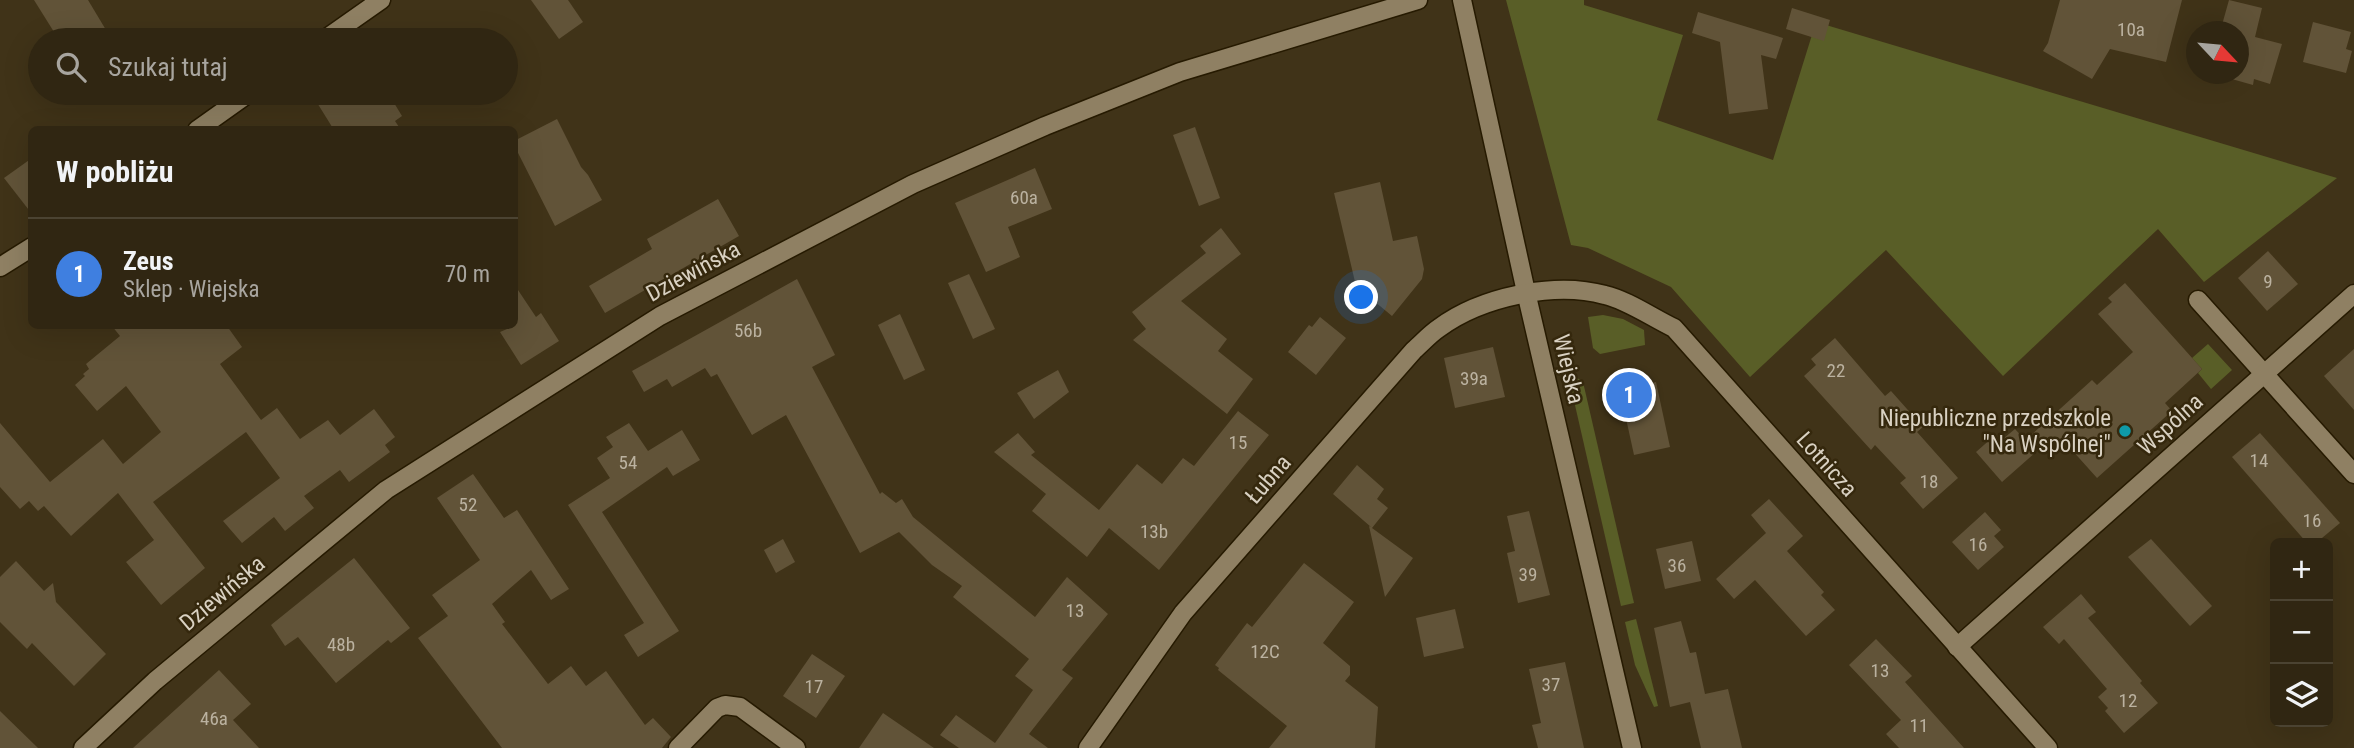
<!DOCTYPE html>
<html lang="pl">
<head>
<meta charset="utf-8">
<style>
	:root { --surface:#302612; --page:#382e1b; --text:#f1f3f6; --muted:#a8a59f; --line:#4b4332; --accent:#5acebd }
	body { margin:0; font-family:"Roboto Condensed",sans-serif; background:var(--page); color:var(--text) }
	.controls { position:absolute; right:21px; bottom:21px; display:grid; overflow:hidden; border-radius:10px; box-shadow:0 7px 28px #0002 }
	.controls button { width:63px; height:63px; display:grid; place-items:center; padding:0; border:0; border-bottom:2px solid var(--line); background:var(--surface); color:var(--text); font:35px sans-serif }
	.compass { position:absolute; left:2186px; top:21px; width:63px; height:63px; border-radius:50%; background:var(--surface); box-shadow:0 7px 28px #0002; rotate:116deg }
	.you { position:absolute; left:1362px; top:298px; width:24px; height:24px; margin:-18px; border:5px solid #fff; border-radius:50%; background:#1a73e8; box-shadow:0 0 0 10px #1a73e833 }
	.badge { display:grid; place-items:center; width:46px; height:46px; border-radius:50%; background:var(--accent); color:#fff; font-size:23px; font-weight:700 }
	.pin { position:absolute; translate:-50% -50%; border:4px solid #fff; box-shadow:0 2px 7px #0006 }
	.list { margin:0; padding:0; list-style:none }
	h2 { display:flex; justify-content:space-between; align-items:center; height:91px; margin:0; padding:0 28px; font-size:30px }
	h2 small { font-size:23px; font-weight:400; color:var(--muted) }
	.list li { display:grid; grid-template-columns:46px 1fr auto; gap:21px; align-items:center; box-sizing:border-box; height:112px; padding:0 28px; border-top:2px solid var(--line) }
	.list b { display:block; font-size:26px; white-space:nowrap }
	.list p { margin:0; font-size:23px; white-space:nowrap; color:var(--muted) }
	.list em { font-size:23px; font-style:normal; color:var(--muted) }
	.icon { flex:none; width:38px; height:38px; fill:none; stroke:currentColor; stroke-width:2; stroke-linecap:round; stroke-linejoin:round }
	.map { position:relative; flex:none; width:2354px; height:748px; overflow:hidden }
	.search { position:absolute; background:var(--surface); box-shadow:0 7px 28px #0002; left:28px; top:28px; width:490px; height:77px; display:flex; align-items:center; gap:18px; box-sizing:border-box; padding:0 24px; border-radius:38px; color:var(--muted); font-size:26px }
	.panel { position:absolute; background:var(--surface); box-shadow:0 7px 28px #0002; left:28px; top:126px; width:490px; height:203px; border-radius:10px }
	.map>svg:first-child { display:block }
	.green { fill:#595e27 }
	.building { fill:#615338 }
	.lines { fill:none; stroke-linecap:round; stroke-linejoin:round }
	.minor-casing { stroke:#261a01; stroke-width:21 }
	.minor { stroke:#8f8063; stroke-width:18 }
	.culture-dot { fill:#0f9aa8; stroke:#35280d; stroke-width:2.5 }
	.labels { text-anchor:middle; stroke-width:5; stroke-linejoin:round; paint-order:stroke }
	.number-label { font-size:19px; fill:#bbb2a0 }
	.street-label { font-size:23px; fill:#d9d1c2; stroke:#35280d }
	.poi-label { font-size:23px; fill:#d9d1c2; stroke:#35280d; text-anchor:end }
</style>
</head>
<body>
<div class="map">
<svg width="2354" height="748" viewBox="0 0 2354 748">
	<rect width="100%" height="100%" fill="#403318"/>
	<g class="green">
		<path d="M1506,0H1584V5L1683,35L1657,120L1773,160L1816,22L2337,178L2204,282L2158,229L2003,376L1886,250L1750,377L1671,287L1588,248L1571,245Z"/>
		<path d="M1603,315L1623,319L1644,330L1645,345L1600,354L1593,348L1588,317Z"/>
		<path d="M2208,344L2232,370L2211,389L2198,373L2202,369L2192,358Z"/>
		<path d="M1576,377L1583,382L1634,603L1621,606L1569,379Z"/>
		<path d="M1636,619L1658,706L1654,707L1635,665L1625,622Z"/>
	</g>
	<g class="building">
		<path d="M34,0H88L112,40H59Z"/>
		<path d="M531,0H568L583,22L559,39Z"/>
		<path d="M2060,0H2182L2166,62L2110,49L2092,79L2043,51L2048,43Z"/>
		<path d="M2229,0L2262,8L2255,37L2282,44L2270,84L2254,79L2253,85L2214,74H2238V32H2220Z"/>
		<path d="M1792,8L1830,20L1824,41L1786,29Z"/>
		<path d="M1698,12L1783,38L1776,59L1761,55L1768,109L1729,114L1720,42L1692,33Z"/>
		<path d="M2313,22L2351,32L2346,49L2352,51L2346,73L2303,62Z"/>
		<path d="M311,93H388L402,116L395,121L401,130H334Z"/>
		<path d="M557,119L581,167L588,175L602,200L555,226L514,145V141Z"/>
		<path d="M1195,127L1220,198L1199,206L1173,135Z"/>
		<path d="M32,158V214L4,178Z"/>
		<path d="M1035,168L1052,209L1008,227L1020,257L986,272L955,203Z"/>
		<path d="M1380,182L1393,241L1417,236L1424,269L1422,279L1392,316L1356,286L1334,193Z"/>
		<path d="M718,199L739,236L605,313L589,286L652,249L647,239Z"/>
		<path d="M1221,228L1241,254L1181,301L1227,339L1218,351L1253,379L1227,414L1133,340L1146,329L1132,312L1206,253L1200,246Z"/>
		<path d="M2268,251L2298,284L2267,311L2238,278Z"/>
		<path d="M969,274L995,329L973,339L948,283Z"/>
		<path d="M797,279L835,355L812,367L880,494L882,492L896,503L902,499L913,517L1035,617L1067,577L1108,614L1062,670L1073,678L1029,734L1048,748H959L940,735L956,715L995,743L1033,690L1015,676L1029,659L953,597L962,586L932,565L899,532L860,553L786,415L752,435L717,374L711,377L705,368L672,387L667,379L644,392L632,371Z"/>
		<path d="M2125,283L2202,369L2165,403L2172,411L2097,478L2062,439L2046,454L2029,437L2092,380L2097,385L2133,352L2098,314L2112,302L2108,298Z"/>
		<path d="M514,284L536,317L541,313L559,341L521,365L500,332L514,326Z"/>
		<path d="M900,314L925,370L904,380L878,325Z"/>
		<path d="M1320,317L1346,338L1316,375L1288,352L1309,325L1312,327Z"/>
		<path d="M112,326H227L242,347L220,364L261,420L277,408L300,439L328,420L340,435L374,409L395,437L385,445L390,452L349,482L340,470L304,496L314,508L285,531L274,517L242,543L223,521L280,478L246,432L153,502L205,568L161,605L126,562L154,540L118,493L71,536L44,506L38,511L29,501L20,509L0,487V423L50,482L103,439L123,464L161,432L126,386L97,411L75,385L85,376L83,374L89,369L86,364L120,336Z"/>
		<path d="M1835,338L1885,396L1891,391L1923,427L1917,432L1958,478L1923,509L1900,483L1906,478L1875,445L1871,450L1804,376L1816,365L1811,359Z"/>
		<path d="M1493,347L1505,397L1455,408L1444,358Z"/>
		<path d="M2354,349V410L2324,376Z"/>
		<path d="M1058,370L1069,392L1034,419L1017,393Z"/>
		<path d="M1656,382L1670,447L1634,455L1620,391Z"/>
		<path d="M1238,411L1269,435L1159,570L1109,528L1087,557L1032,511L1046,494L994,452L1018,433L1035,452L1031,455L1099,510L1137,464L1162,484L1183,458L1194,466Z"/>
		<path d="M629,423L648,451L682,430L700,460L673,476L667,467L602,512L679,631L638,657L624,635L644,623L568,505L610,478L597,458L613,447L606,437Z"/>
		<path d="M2015,429L2036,452L2002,482L1976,452L1993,437L1998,443Z"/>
		<path d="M2260,433L2340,523L2316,543H2307L2232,457Z"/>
		<path d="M1357,465L1384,489L1377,499L1388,508L1372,528L1413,558L1385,597L1369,526L1371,527L1333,494Z"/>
		<path d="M473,474L504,518L517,510L569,589L551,600L531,570L492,604L505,622L502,624L548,684L571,666L586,686L606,671L645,725L653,718L671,737L662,748H502L418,638L448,616L432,595L480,560L437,498Z"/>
		<path d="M1769,499L1803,536L1787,551L1824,592L1821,595L1835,610L1806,636L1755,580L1734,599L1716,579L1766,533L1751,515Z"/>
		<path d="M1529,511L1550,595L1518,603L1507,553L1515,551L1507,516Z"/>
		<path d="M1985,512L2001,530L1994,536L2004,547L1978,570L1952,542Z"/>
		<path d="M783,539L795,562L776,573L764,550Z"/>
		<path d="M2151,539L2212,606L2190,626L2128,557Z"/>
		<path d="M1692,541L1701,581L1665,589L1656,549Z"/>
		<path d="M354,558L410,628L391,643L388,640L336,683L298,637L285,646L271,625Z"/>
		<path d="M16,561L44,591L53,583L56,602L106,654L74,686L32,643L27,649L0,622V577Z"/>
		<path d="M1304,563L1354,602L1323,643L1350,666V675L1345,681L1378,707L1375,748H1269L1287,726L1218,670L1219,668L1215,665L1247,623L1252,627Z"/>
		<path d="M2081,594L2096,612L2088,618L2142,681L2140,683L2158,703L2124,733L2105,711L2108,708L2098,697L2107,689L2064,639L2059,644L2043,627Z"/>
		<path d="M1455,609L1464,648L1424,657L1416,618Z"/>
		<path d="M1681,621L1690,653L1696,652L1705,694L1728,689L1742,748H1701L1690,702L1670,707L1654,628Z"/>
		<path d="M1876,639L1912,676L1905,682L1964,748H1899L1886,734L1901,720L1849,665Z"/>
		<path d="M812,654L845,676L816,718L783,696Z"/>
		<path d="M1565,662L1584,748H1538L1532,725L1541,723L1529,669Z"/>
		<path d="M219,670L251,704L233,720L259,748H133Z"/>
		<path d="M0,711L38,748H0Z"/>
		<path d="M883,713L934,748H859Z"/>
	</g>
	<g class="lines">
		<defs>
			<g id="minor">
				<path d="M1462,0L1526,292L1632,748"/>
				<path d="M324,40L381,0"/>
				<path d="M197,130L249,93"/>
				<path d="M0,267L32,247"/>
				<path d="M2198,300L2354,474"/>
				<path d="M1957,647L2354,294"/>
				<path d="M83,748L155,681L386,490L660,316L913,184L1045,126L1180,72L1418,0"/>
				<path d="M678,748L717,708L725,705L740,707L796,748"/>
				<path d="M1088,748L1183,613L1414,350C1422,343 1430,334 1439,328C1481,297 1554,281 1605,295C1627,300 1653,318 1674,328L2048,748"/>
			</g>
		</defs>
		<use href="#minor" class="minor-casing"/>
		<use href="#minor" class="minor"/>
	</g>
	<circle class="culture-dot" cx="2125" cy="431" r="7"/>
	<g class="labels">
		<g class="number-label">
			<text x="2131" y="36">10a</text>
			<text x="1024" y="204">60a</text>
			<text x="2268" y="288">9</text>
			<text x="748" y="337">56b</text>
			<text x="1836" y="377">22</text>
			<text x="1474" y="385">39a</text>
			<text x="1238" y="449">15</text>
			<text x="2259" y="467">14</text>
			<text x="628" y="469">54</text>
			<text x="1929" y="488">18</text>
			<text x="468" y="511">52</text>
			<text x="2312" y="527">16</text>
			<text x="1154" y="538">13b</text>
			<text x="1978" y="551">16</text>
			<text x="1677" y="572">36</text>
			<text x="1528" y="581">39</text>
			<text x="1075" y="617">13</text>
			<text x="341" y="651">48b</text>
			<text x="1265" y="658">12C</text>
			<text x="1880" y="677">13</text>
			<text x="1551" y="691">37</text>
			<text x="814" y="693">17</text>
			<text x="2128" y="707">12</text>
			<text x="214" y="725">46a</text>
			<text x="1919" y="732">11</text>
		</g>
		<g class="street-label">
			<text transform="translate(693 271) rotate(-28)" y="8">Dziewińska</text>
			<text transform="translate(1569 369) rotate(77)" y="8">Wiejska</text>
			<text transform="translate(2170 424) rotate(-42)" y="8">Wspólna</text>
			<text transform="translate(1827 464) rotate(48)" y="8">Lotnicza</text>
			<text transform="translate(1268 479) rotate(-49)" y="8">Łubna</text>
			<text transform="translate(222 593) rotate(-40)" y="8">Dziewińska</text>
		</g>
		<g class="poi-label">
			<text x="2111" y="426">Niepubliczne przedszkole<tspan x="2111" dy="26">"Na Wspólnej"</tspan></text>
		</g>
	</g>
</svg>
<div class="controls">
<button>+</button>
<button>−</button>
<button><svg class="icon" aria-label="layers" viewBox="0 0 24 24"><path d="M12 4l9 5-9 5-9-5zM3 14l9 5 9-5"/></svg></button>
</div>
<svg class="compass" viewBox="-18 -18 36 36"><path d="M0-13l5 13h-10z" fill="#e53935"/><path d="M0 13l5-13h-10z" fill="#a8a59f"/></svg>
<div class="you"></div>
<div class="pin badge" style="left:1629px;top:395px;background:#3f7fe0">1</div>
<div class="search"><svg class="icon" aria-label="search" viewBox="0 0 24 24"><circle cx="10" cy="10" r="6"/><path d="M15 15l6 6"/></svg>Szukaj tutaj</div>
<section class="panel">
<h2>W pobliżu<small></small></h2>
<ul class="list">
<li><span class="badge" style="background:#3f7fe0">1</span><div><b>Zeus</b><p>Sklep · Wiejska</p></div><em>70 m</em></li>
</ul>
</section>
</div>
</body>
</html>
